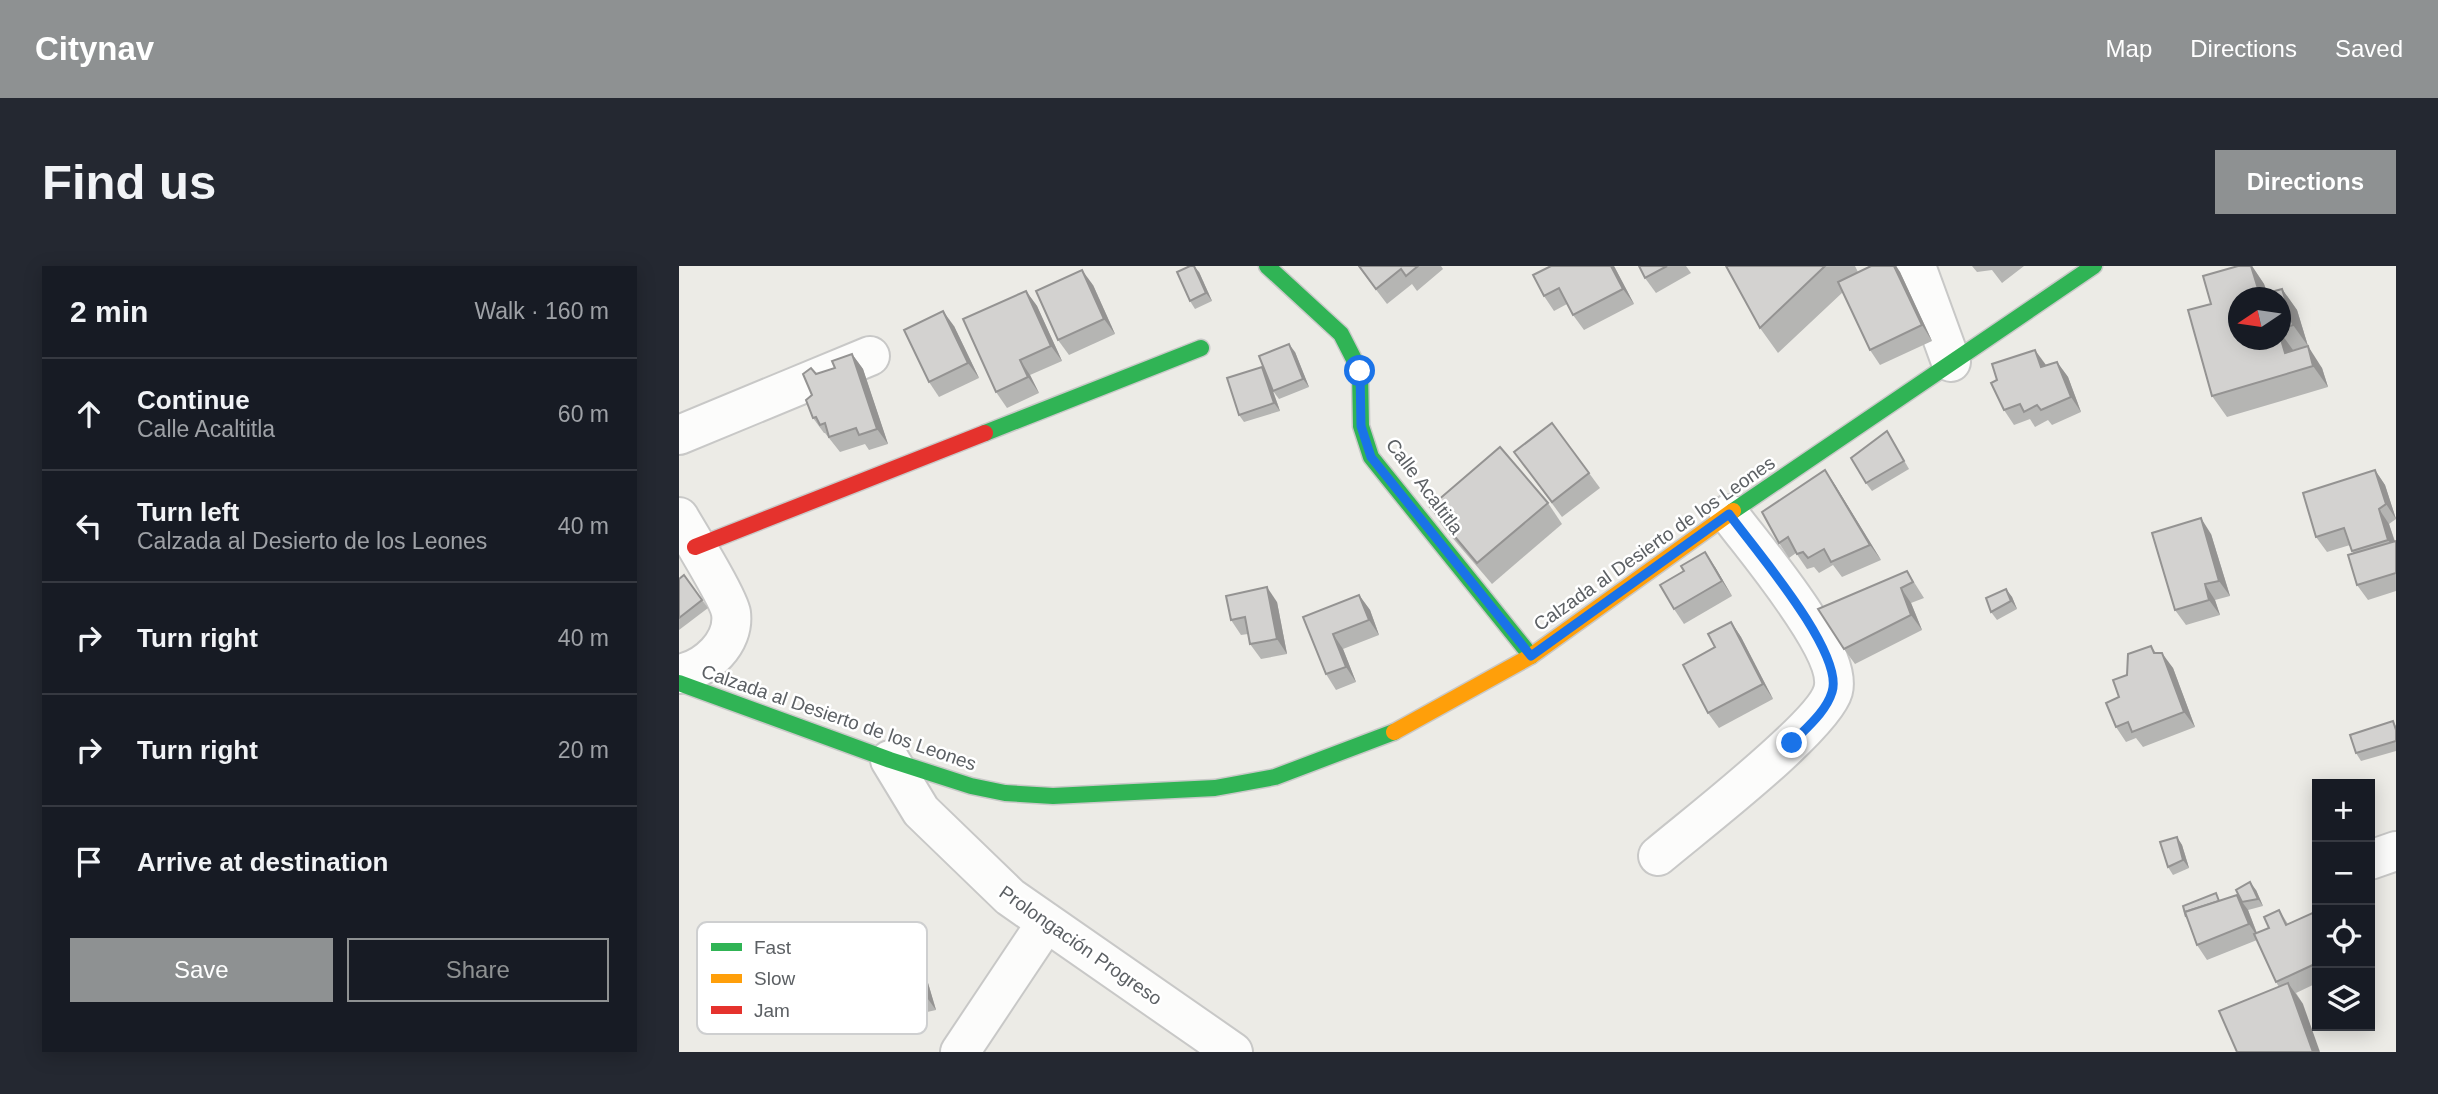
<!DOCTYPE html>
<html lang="en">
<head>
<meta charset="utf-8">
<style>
	:root { --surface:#171b24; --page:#242831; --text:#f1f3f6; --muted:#9ea1a6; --line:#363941; --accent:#8e9192 }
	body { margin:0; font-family:Helvetica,sans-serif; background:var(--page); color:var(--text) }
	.controls { position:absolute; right:21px; bottom:21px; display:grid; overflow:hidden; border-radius:0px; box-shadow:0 4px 18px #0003 }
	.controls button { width:63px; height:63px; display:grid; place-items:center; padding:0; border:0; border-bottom:2px solid var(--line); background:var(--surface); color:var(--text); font:35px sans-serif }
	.compass { position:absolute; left:1549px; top:21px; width:63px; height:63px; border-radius:50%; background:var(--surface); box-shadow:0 4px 18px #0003; rotate:257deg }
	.stop { position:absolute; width:21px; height:21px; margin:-16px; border:5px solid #1a73e8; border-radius:50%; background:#fff }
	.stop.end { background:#1a73e8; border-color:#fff; box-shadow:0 2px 7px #0008 }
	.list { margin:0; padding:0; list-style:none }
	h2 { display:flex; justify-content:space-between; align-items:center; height:91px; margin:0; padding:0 28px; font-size:30px }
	h2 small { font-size:23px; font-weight:400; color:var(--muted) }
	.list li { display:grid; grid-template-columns:46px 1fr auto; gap:21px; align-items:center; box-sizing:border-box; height:112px; padding:0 28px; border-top:2px solid var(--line) }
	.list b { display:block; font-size:26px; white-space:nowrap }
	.list p { margin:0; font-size:23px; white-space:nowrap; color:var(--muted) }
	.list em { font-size:23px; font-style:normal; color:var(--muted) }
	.actions { display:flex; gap:14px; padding:21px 28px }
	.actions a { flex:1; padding:16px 0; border:2px solid var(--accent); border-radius:0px; text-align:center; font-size:24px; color:var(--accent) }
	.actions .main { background:var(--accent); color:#fff }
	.icon { flex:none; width:38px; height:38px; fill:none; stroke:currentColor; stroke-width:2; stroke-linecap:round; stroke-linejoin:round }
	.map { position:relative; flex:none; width:1717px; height:786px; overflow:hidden; border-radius:0px }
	header { display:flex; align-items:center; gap:42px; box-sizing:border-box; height:98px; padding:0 35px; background:var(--accent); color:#fff }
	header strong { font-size:33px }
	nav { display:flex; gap:38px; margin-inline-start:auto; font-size:24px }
	.intro { display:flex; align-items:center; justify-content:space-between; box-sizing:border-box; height:168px; padding:0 42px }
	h1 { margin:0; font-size:49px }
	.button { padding:18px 32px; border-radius:0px; background:var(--accent); color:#fff; font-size:24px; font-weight:700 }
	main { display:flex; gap:42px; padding:0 42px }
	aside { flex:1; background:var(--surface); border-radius:0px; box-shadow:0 4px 18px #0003 }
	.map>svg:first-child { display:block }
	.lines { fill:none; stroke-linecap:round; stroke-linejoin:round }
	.street-casing { stroke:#c8c8c7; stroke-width:42 }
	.fast-casing { stroke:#c9c9c8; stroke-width:19 }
	.slow-casing { stroke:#c9c9c8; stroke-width:19 }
	.jam-casing { stroke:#c9c9c8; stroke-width:19 }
	.street { stroke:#fcfcfb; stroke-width:38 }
	.fast { stroke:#30b455; stroke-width:16 }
	.slow { stroke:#ff9f0a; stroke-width:16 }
	.jam { stroke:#e5322d; stroke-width:16 }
	.wall { fill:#b5b5b3; fill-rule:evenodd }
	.shaded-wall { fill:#949392 }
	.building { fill:#d3d2d0; stroke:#949392; stroke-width:2 }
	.route { stroke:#1a73e8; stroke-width:9 }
	.labels { text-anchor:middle; stroke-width:5; stroke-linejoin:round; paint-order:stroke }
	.street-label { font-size:19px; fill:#5c6064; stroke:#fff }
	.key { fill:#fff; stroke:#cecfd0; stroke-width:2 }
	.key-label { font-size:19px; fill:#5c6064 }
</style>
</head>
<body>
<header>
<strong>Citynav</strong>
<nav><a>Map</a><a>Directions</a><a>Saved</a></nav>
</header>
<div class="intro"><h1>Find us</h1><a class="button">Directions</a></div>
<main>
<aside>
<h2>2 min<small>Walk · 160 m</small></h2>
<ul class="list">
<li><svg class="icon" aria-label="ahead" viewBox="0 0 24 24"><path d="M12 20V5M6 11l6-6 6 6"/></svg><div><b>Continue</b><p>Calle Acaltitla</p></div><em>60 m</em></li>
<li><svg class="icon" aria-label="left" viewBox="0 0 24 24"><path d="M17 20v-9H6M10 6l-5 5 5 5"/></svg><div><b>Turn left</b><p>Calzada al Desierto de los Leones</p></div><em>40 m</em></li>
<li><svg class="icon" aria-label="right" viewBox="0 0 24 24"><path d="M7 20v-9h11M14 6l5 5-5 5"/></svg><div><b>Turn right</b></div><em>40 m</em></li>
<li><svg class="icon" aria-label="right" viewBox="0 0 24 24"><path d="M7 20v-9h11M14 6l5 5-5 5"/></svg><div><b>Turn right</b></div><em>20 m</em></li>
<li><svg class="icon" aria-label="arrive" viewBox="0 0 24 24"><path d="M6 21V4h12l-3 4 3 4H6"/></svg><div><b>Arrive at destination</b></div></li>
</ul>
<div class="actions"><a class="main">Save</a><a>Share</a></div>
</aside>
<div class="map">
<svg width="1717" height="786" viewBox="0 0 1717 786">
	<rect width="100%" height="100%" fill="#ecebe6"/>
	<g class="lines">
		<defs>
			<g id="street">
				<path d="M1237,0L1272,96"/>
				<path d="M0,169L191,90"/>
				<path d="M0,251C10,268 50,333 52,347C56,377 27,403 0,408"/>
				<path d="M211,494L242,545L331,631L554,786"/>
				<path d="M979,590C1013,561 1144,461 1154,425C1165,385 1075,282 1050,248"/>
				<path d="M1691,594L1717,585"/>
				<path d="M281,786L367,657"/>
			</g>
			<g id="fast">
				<path d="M588,0L662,68L681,105L682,160L692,191L852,390"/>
				<path d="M306,167L522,82"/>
				<path d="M1054,245L1415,0"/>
				<path d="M0,417L211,494L292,520L326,527L374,530L536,522L596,511L715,466"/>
			</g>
			<path id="slow" d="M715,466L852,390L1054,245"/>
			<path id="jam" d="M16,281L306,167"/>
		</defs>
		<use href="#street" class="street-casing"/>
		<use href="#fast" class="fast-casing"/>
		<use href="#slow" class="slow-casing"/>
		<use href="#jam" class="jam-casing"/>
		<use href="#street" class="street"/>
		<use href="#fast" class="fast"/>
		<use href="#slow" class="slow"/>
		<use href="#jam" class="jam"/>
	</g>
	<g class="wall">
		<path d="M679,0H762L764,3L738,25L733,18L708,38Z"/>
		<path d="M872,0H935L955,38L905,64L894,49L888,38L875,45L865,30Z"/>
		<path d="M960,0H1007L1012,7L977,27L966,12Z"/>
		<path d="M1047,0H1176L1179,6L1192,0H1217L1221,6L1253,75L1201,99L1191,84L1164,26L1099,87L1081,62Z"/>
		<path d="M1293,0H1345L1323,17L1313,4L1298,6Z"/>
		<path d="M1559,0H1573L1585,18L1588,27L1603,23L1618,44L1629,80L1614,84L1643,102L1649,121L1548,151L1533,130L1532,38ZM1559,32H1601V74Z"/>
		<path d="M520,6L533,35L516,43L511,35Z"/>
		<path d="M414,19L436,68L390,89L379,74Z"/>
		<path d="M347,25L358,40L383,95L351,109L360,127L328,142L317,126Z"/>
		<path d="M275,60L300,112L260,131L250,116Z"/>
		<path d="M616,86L630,121L600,133L594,125L591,116L601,145L565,156L560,149L587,107Z"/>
		<path d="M173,88L184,103L209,178L190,184L186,178L161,186L146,167H145L134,152L133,129L137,108L156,102Z"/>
		<path d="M1378,96L1389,111L1402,146L1373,159L1369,154L1356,161L1351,153L1335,159L1325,144L1367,99Z"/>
		<path d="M1208,165L1230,203L1193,225L1187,217Z"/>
		<path d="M835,186L910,207L921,222L883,251Z"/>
		<path d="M1146,204L1156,219L1202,294L1163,311L1154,299L1140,307L1135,301L1128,303L1117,287L1110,292L1100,277Z"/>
		<path d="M1696,204L1706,219L1717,253L1710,258L1716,275H1717V325L1689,334L1678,319L1674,287L1671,279L1648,286L1637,271Z"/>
		<path d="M869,237L883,258L813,318L765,262L751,241Z"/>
		<path d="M1532,268L1551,330L1536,334L1541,349L1507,359L1496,344Z"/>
		<path d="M1036,301L1053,330L1005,358L995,343Z"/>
		<path d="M1228,305L1245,332L1232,337L1243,364L1176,398L1165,383Z"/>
		<path d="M5,309L29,342L0,364V313Z"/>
		<path d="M1327,323L1333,331L1338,343L1318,354L1312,346Z"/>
		<path d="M680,329L691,344L700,369L664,383L677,416L657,424L647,408L624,351Z"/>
		<path d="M598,336L608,388L582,393L571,378L569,368L562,369L552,354Z"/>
		<path d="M1052,356L1062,371L1094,433L1040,462L1029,447L1036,381Z"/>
		<path d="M1472,380L1477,387L1494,402L1516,461L1464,481L1457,472L1447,476L1437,461L1440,431L1448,409Z"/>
		<path d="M1717,459V485L1682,495L1677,487Z"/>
		<path d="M1498,571L1503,579L1510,602L1494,609L1489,601Z"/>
		<path d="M1577,624L1584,640L1569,644L1578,667L1590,662L1600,644L1609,658L1638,645V717L1617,727L1624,738L1600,721L1597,716L1578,674L1528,694L1518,679L1507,651L1542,634L1558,629L1563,636Z"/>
		<path d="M234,701L249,717L257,744L226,751L162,736L151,721Z"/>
	</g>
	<g class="shaded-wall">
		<path d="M515,0L520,6L533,35L527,27Z"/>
		<path d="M932,0H935L955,38L944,23Z"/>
		<path d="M1215,0H1217L1221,6L1253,75L1243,59Z"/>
		<path d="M1572,0H1573L1585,18L1590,32L1581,29Z"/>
		<path d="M403,4L414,19L436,68L425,53Z"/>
		<path d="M1603,23L1618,44L1629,80L1614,59Z"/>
		<path d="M347,25L358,40L383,95L372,80Z"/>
		<path d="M264,45L275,60L300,112L289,97Z"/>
		<path d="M1601,66L1614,84L1606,87L1601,70Z"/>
		<path d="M610,78L616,86L630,121L624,113Z"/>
		<path d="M1629,80L1643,102L1649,121L1634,100Z"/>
		<path d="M1356,84L1367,99L1362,101Z"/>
		<path d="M173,88L184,103L209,178L198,163Z"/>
		<path d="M341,94L351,109L360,127L349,111Z"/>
		<path d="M1378,96L1389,111L1402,146L1392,131Z"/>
		<path d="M583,101L588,109L601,145L595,137Z"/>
		<path d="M1146,204L1156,219L1202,294L1191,279Z"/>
		<path d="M1696,204L1706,219L1717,253L1707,238Z"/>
		<path d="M1700,243L1710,258L1717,280V285L1709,274Z"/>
		<path d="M1522,252L1532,268L1551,330L1540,315Z"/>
		<path d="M1026,286L1036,301L1053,330L1043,315Z"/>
		<path d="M1526,318L1536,334L1541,349L1530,334Z"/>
		<path d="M588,321L598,336L608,388L598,373Z"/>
		<path d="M1222,322L1232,337L1243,364L1232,349Z"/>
		<path d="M1327,323L1333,331L1338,343L1332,335Z"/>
		<path d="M680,329L691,344L700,369L690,354Z"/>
		<path d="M1052,356L1062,371L1094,433L1084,418Z"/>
		<path d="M654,368L664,383L677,416L667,401Z"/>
		<path d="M1483,387L1494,402L1516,461L1505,446Z"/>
		<path d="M1498,571L1503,579L1510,602L1504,594Z"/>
		<path d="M1571,616L1577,624L1584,640L1579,633Z"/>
		<path d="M1558,629L1569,644L1580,673L1570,658Z"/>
		<path d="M239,702L249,717L257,744L246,729Z"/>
		<path d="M1609,717L1624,738L1641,786H1634Z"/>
	</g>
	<g class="building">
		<path d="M511,0H515L527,27L511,35L498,6Z"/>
		<path d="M680,0H739L727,10L722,3L697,23Z"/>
		<path d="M872,0H932L944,23L894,49L880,22L865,30L854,9Z"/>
		<path d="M960,0H988L966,12Z"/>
		<path d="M1047,0H1146L1081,62Z"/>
		<path d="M1192,0H1215L1243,59L1191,84L1159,16Z"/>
		<path d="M1559,0H1572L1581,29L1603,23L1614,59L1601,63V32H1559V74H1601V70L1606,87L1629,80L1634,100L1533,130L1509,44L1532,38L1524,10Z"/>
		<path d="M403,4L425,53L379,74L357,25Z"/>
		<path d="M347,25L372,80L341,94L349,111L317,126L284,53Z"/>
		<path d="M264,45L289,97L250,116L225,64Z"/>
		<path d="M610,78L624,113L594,125L580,90Z"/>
		<path d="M1356,84L1362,101L1378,96L1392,131L1362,144L1358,139L1345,146L1341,138L1325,144L1312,117L1318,114L1313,98Z"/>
		<path d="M173,88L198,163L180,169L177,162L150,171L146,157L141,159L137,151L134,152L127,134L133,129L124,108L132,102L137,108L156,102L153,95Z"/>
		<path d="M583,101L595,137L560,149L548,112Z"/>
		<path d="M873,157L910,207L873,236L835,186Z"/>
		<path d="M1208,165L1225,195L1187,217L1172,192Z"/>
		<path d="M821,181L869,237L798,297L751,241Z"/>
		<path d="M1146,204L1191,279L1152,296L1145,283L1129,292L1124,286L1118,288L1109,271L1100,277L1083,246Z"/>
		<path d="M1696,204L1707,238L1700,243L1709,274L1673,285L1665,262L1637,271L1624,227Z"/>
		<path d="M1522,252L1540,315L1526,318L1530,334L1496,344L1473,267Z"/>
		<path d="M1717,275V307L1678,319L1669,289Z"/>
		<path d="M1026,286L1043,315L995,343L981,319L1005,305L1002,300Z"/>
		<path d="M1228,305L1234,316L1222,322L1232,349L1165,383L1139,343Z"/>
		<path d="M5,309L23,334L0,352V313Z"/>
		<path d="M588,321L598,373L571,378L566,351L552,354L547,330Z"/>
		<path d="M1327,323L1332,335L1312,346L1307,332Z"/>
		<path d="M680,329L690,354L654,368L667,401L647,408L624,351Z"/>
		<path d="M1052,356L1084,418L1029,447L1004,399L1036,381L1029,368Z"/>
		<path d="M1472,380L1475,387H1483L1505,446L1453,466L1449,456L1437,461L1427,437L1440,431L1434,414L1448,409L1449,388Z"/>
		<path d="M1714,455L1717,464V475L1677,487L1671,469Z"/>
		<path d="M1498,571L1504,594L1489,601L1481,576Z"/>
		<path d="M1571,616L1579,633L1563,636L1557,624Z"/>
		<path d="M1537,627L1540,635L1506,646L1507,651L1504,640Z"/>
		<path d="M1558,629L1570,658L1518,679L1506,646Z"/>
		<path d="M1600,644L1607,659L1638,645V697L1597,716L1575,668L1590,662L1585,651Z"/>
		<path d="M1609,717L1634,786H1558L1540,745Z"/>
	</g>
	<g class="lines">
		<path class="route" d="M681,105L682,160L692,191L852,390L1050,248C1074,281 1166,387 1153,426C1147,446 1127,462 1113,477"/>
	</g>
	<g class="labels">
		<g class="street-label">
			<text transform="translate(746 220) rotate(53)" y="7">Calle Acaltitla</text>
			<text transform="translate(975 277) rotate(-35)" y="7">Calzada al Desierto de los Leones</text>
			<text transform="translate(160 451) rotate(19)" y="7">Calzada al Desierto de los Leones</text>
			<text transform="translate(402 679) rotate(35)" y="7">Prolongación Progreso</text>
		</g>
	</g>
	<rect x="18" y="656" width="230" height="112" rx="10" class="key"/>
	<rect x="32" y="677" width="31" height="8" fill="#30b455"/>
	<rect x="32" y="708" width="31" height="9" fill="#ff9f0a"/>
	<rect x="32" y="740" width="31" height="8" fill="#e5322d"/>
	<g class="key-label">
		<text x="75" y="688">Fast</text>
		<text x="75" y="719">Slow</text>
		<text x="75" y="751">Jam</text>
	</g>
</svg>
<div class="controls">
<button>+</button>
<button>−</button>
<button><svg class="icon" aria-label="locate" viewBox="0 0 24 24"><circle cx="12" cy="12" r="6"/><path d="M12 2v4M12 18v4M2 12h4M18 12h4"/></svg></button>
<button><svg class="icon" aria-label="layers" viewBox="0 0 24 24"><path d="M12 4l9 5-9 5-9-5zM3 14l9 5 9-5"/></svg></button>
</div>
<svg class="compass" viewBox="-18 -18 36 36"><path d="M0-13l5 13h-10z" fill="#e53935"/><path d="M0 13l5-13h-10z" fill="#9ea1a6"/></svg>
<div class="stop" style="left:681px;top:105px"></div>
<div class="stop end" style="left:1113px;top:477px"></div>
</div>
</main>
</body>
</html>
